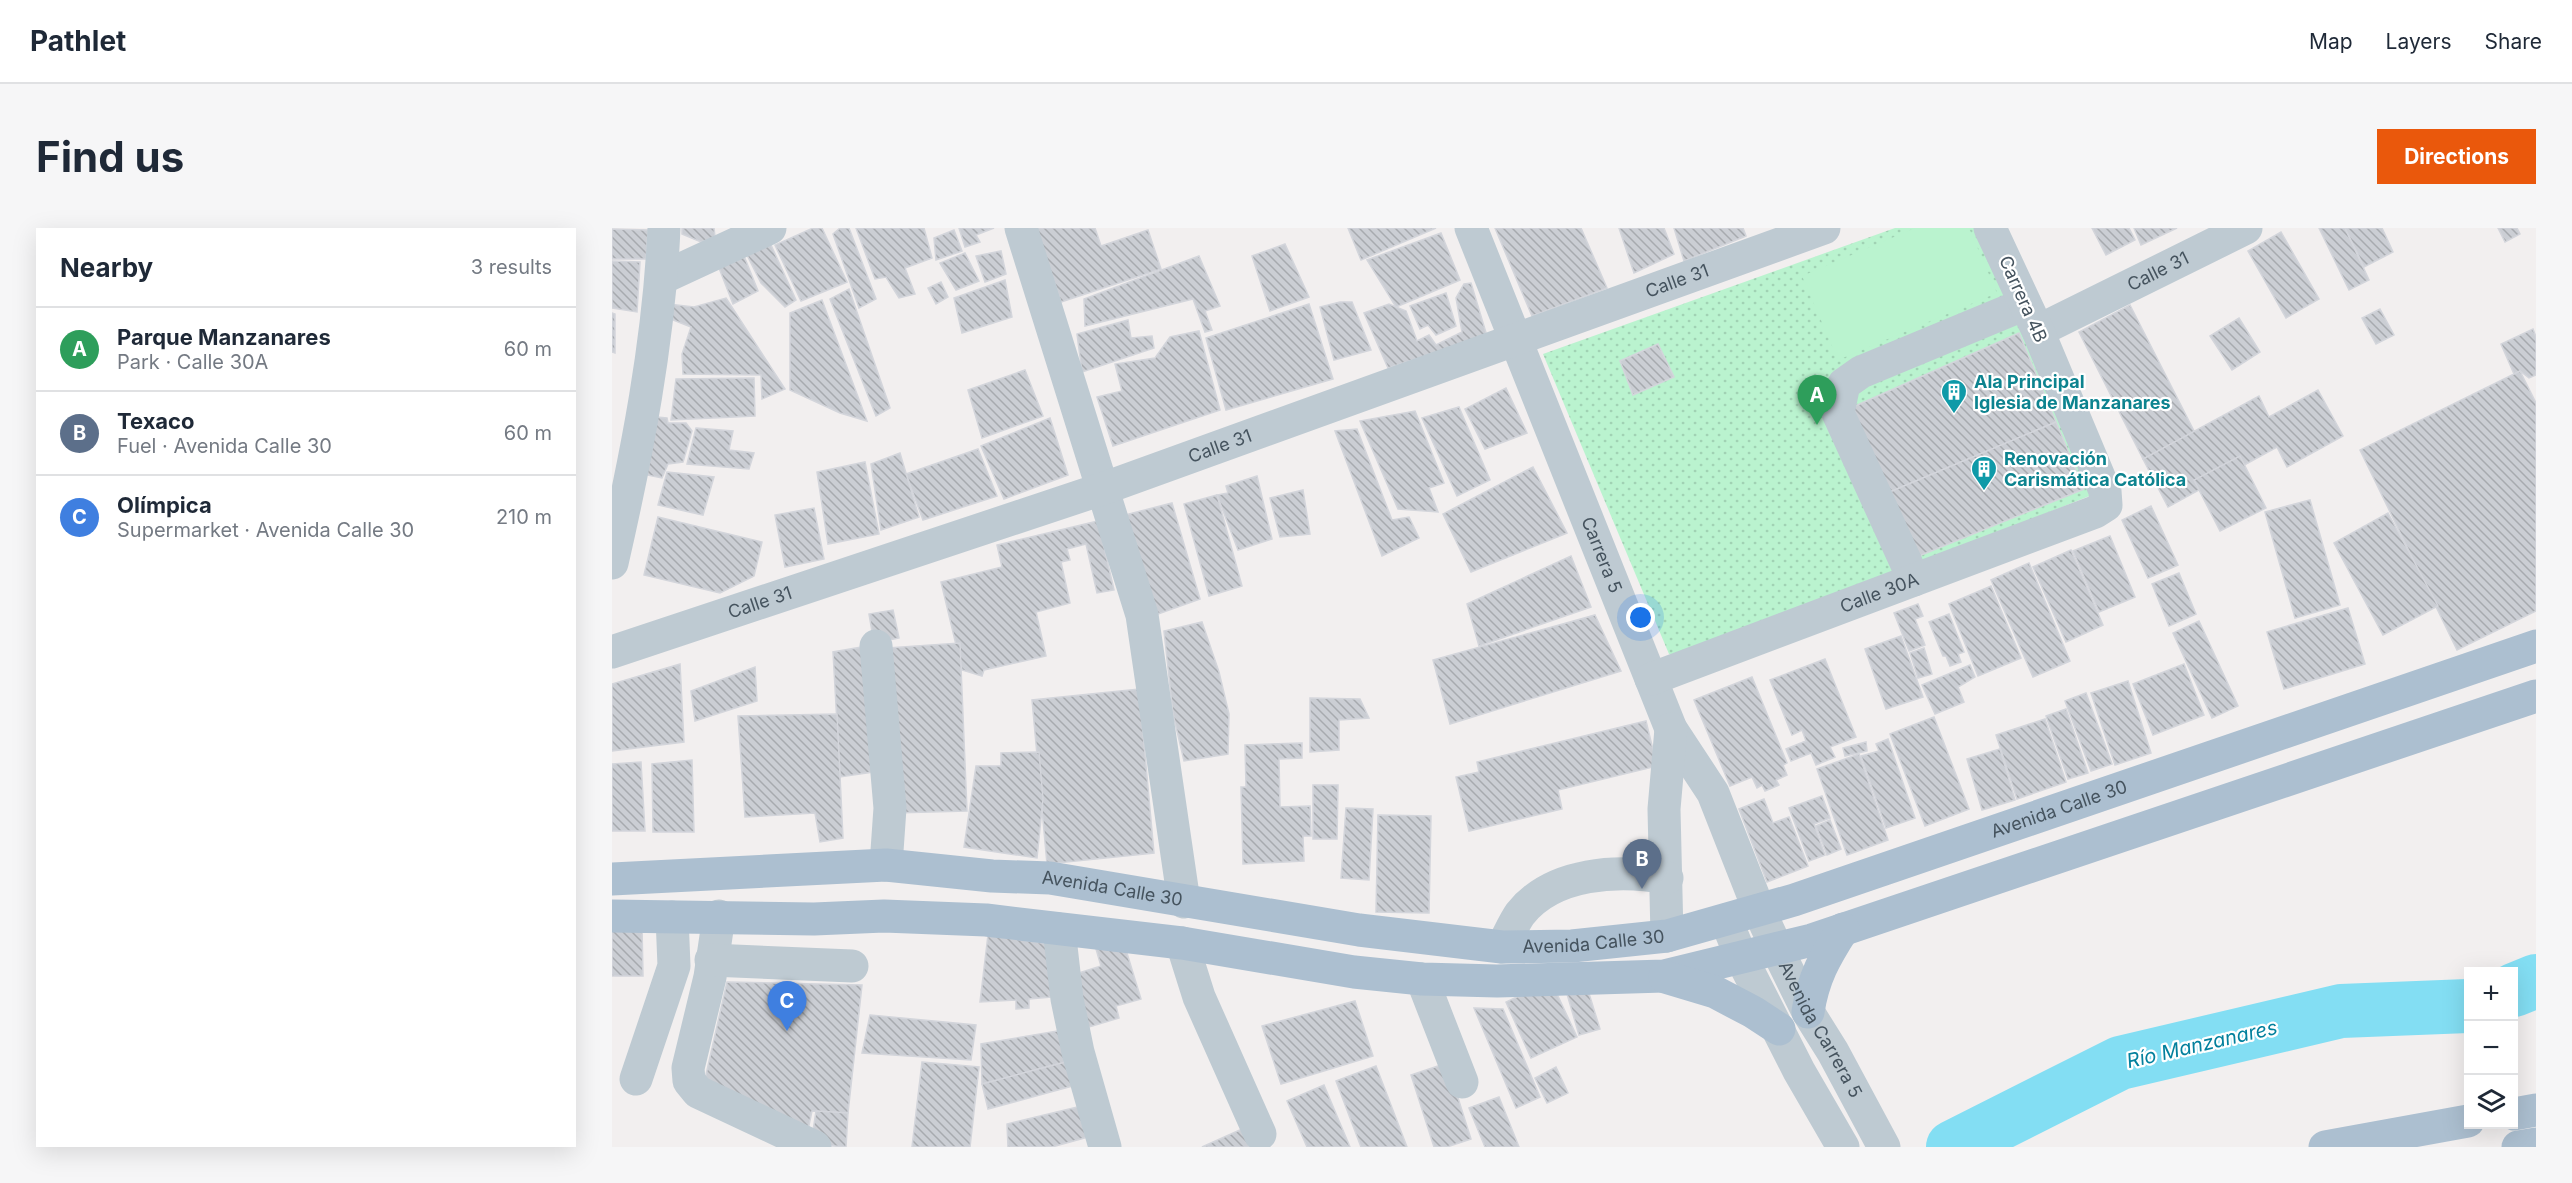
<!DOCTYPE html>
<html lang="en">
<head>
<meta charset="utf-8">
<style>
	:root { --surface:#fff; --page:#f6f6f7; --text:#1f2937; --muted:#747a83; --line:#e0e1e3; --accent:#ea580c }
	body { margin:0; font-family:Inter,sans-serif; background:var(--page); color:var(--text) }
	.controls { position:absolute; right:18px; bottom:18px; display:grid; overflow:hidden; border-radius:0px; box-shadow:0 6px 24px #0002 }
	.controls button { width:54px; height:54px; display:grid; place-items:center; padding:0; border:0; border-bottom:2px solid var(--line); background:var(--surface); color:var(--text); font:30px sans-serif }
	.you { position:absolute; left:1029px; top:390px; width:21px; height:21px; margin:-15px; border:4px solid #fff; border-radius:50%; background:#1a73e8; box-shadow:0 0 0 9px #1a73e833 }
	.badge { display:grid; place-items:center; width:39px; height:39px; border-radius:50%; background:var(--accent); color:#fff; font-size:20px; font-weight:700 }
	.pin { position:absolute; translate:-50% -50px; filter:drop-shadow(0 2px 3px #0008) }
	.pin::after { content:''; position:absolute; top:32px; width:21px; height:18px; background:inherit; clip-path:polygon(0 0,100% 0,50% 100%) }
	.list { margin:0; padding:0; list-style:none }
	h2 { display:flex; justify-content:space-between; align-items:center; height:78px; margin:0; padding:0 24px; font-size:26px }
	h2 small { font-size:20px; font-weight:400; color:var(--muted) }
	.list li { display:grid; grid-template-columns:39px 1fr auto; gap:18px; align-items:center; box-sizing:border-box; height:84px; padding:0 24px; border-top:2px solid var(--line) }
	.list b { display:block; font-size:22px; white-space:nowrap }
	.list p { margin:0; font-size:20px; white-space:nowrap; color:var(--muted) }
	.list em { font-size:20px; font-style:normal; color:var(--muted) }
	.icon { flex:none; width:33px; height:33px; fill:none; stroke:currentColor; stroke-width:2; stroke-linecap:round; stroke-linejoin:round }
	.map { position:relative; flex:none; width:1924px; height:919px; overflow:hidden; border-radius:0px }
	header { display:flex; align-items:center; gap:36px; box-sizing:border-box; height:84px; padding:0 30px; background:var(--surface); border-bottom:2px solid var(--line) }
	header strong { font-size:28px }
	nav { display:flex; gap:33px; margin-inline-start:auto; font-size:21px }
	.intro { display:flex; align-items:center; justify-content:space-between; box-sizing:border-box; height:144px; padding:0 36px }
	h1 { margin:0; font-size:42px }
	.button { padding:15px 27px; border-radius:0px; background:var(--accent); color:#fff; font-size:21px; font-weight:700 }
	main { display:flex; gap:36px; padding:0 36px }
	aside { flex:1; background:var(--surface); border-radius:0px; box-shadow:0 6px 24px #0002 }
	.map>svg:first-child { display:block }
	.green { fill:url(#green-dots) }
	.pitch { fill:#baf3cf }
	.lines { fill:none; stroke-linecap:round; stroke-linejoin:round }
	.river { stroke:#83def3; stroke-width:54 }
	.building { fill:url(#building-back-hatch); stroke:#d3d5db; stroke-width:1.5 }
	.minor { stroke:#becad2; stroke-width:33 }
	.major { stroke:#acbfd0; stroke-width:33 }
	.labels { text-anchor:middle; stroke-width:4.5; stroke-linejoin:round; paint-order:stroke }
	.street-label { font-size:18px; fill:#45535e; stroke:#fff }
	.culture-label { font-size:18px; font-weight:bold; fill:#0d838f; stroke:#fff; text-anchor:start }
	.water-label { font-size:20px; font-style:italic; fill:#03809d; stroke:#fff }
</style>
</head>
<body>
<header>
<strong>Pathlet</strong>
<nav><a>Map</a><a>Layers</a><a>Share</a></nav>
</header>
<div class="intro"><h1>Find us</h1><a class="button">Directions</a></div>
<main>
<aside>
<h2>Nearby<small>3 results</small></h2>
<ul class="list">
<li><span class="badge" style="background:#2e9e5b">A</span><div><b>Parque Manzanares</b><p>Park · Calle 30A</p></div><em>60 m</em></li>
<li><span class="badge" style="background:#5c6f8a">B</span><div><b>Texaco</b><p>Fuel · Avenida Calle 30</p></div><em>60 m</em></li>
<li><span class="badge" style="background:#3f7fe0">C</span><div><b>Olímpica</b><p>Supermarket · Avenida Calle 30</p></div><em>210 m</em></li>
</ul>
</aside>
<div class="map">
<svg width="1924" height="919" viewBox="0 0 1924 919">
	<defs>
		<pattern id="green-dots" width="8" height="8" patternUnits="userSpaceOnUse" patternTransform="scale(1.5)"><rect width="8" height="8" fill="#baf3cf"/><path d="M2 2h.1M6 6h.1" fill="none" stroke="#a1d2b4" stroke-width="1.8" stroke-linecap="round"/></pattern>
		<pattern id="building-back-hatch" width="6" height="6" patternUnits="userSpaceOnUse" patternTransform="scale(1.5)"><rect width="6" height="6" fill="#cbced4"/><path d="M-1 5l2 2M0 0l6 6M5-1l2 2" fill="none" stroke="#a7aaaf"/></pattern>
	</defs>
	<rect width="100%" height="100%" fill="#f2efef"/>
	<path class="green" d="M1283,0H1368L1480,267L1080,427L1057,426L931,126Z"/>
	<path class="pitch" d="M1303,0H1357L1385,65L1226,132L1190,48Z"/>
	<g class="lines">
		<g class="river">
			<path d="M1902,762L1924,753"/>
			<path d="M1341,919L1508,835L1729,783L1856,778"/>
		</g>
	</g>
	<g class="building">
		<path d="M70,0H102L103,9L89,14L70,6Z"/>
		<path d="M201,0H210L235,54L189,73L163,17Z"/>
		<path d="M228,0H237L264,71L247,80L221,6Z"/>
		<path d="M244,0H312L320,30L293,40L303,66L287,70L274,49L263,51Z"/>
		<path d="M347,0H382L364,7L368,14L353,19Z"/>
		<path d="M424,0H483L489,18L536,2L549,41L449,74Z"/>
		<path d="M736,0H824L749,32Z"/>
		<path d="M883,0H969L995,60L920,88Z"/>
		<path d="M1007,0H1052L1062,26L1022,45Z"/>
		<path d="M1062,0H1131L1134,8L1072,33Z"/>
		<path d="M1480,0H1517L1523,12L1494,27Z"/>
		<path d="M1522,0H1565L1529,17Z"/>
		<path d="M1707,0H1733L1757,52L1737,62Z"/>
		<path d="M1733,0H1770L1781,24L1752,39Z"/>
		<path d="M1886,0H1905L1908,6L1893,14Z"/>
		<path d="M0,1L36,2L34,31H0Z"/>
		<path d="M342,2L350,23L324,32L322,10Z"/>
		<path d="M1669,4L1707,71L1674,90L1636,23Z"/>
		<path d="M829,5L848,52L784,79L755,32Z"/>
		<path d="M673,16L697,69L658,83L640,28Z"/>
		<path d="M159,17L184,72L173,79L149,55L134,25Z"/>
		<path d="M389,23L394,46L373,54L364,28Z"/>
		<path d="M353,25L367,53L344,62L328,35Z"/>
		<path d="M132,28L146,63L121,76L107,40Z"/>
		<path d="M587,28L608,78L593,83L600,102L593,104L581,71L473,98L472,71Z"/>
		<path d="M0,33L28,34L25,84L0,80Z"/>
		<path d="M393,52L400,89L350,105L342,70Z"/>
		<path d="M329,54L336,69L324,76L316,60Z"/>
		<path d="M859,55L875,108L776,140L752,85L777,76L794,83L805,113L817,107L824,117L850,104L844,70L852,56Z"/>
		<path d="M237,61L278,180L264,188L218,71Z"/>
		<path d="M834,65L844,98L824,107L816,97L808,101L798,78Z"/>
		<path d="M114,70L173,161L150,171L149,147L71,146L70,126L79,99L61,92L57,76L82,79Z"/>
		<path d="M210,72L255,193L228,185L178,162V85Z"/>
		<path d="M728,74H740L759,122L722,132L708,79Z"/>
		<path d="M697,76L721,151L614,182L594,110Z"/>
		<path d="M1518,77L1583,205L1531,231L1467,104Z"/>
		<path d="M1768,81L1782,107L1764,116L1750,90Z"/>
		<path d="M0,85L3,86V125L0,124Z"/>
		<path d="M1627,90L1648,124L1620,142L1598,108Z"/>
		<path d="M516,92L519,110L540,108L542,120L470,144L465,106Z"/>
		<path d="M1921,101L1924,109V147L1917,150L1908,143L1902,146L1889,116Z"/>
		<path d="M587,103L608,182L501,218L485,169L510,163L503,136L543,130L558,109Z"/>
		<path d="M1407,105L1444,194L1273,266L1241,179Z"/>
		<path d="M1046,116L1062,149L1021,167L1008,133Z"/>
		<path d="M413,142L431,188L370,210L356,162Z"/>
		<path d="M1908,143L1924,175V383L1845,422L1748,222Z"/>
		<path d="M142,150L143,188L59,192L64,151Z"/>
		<path d="M894,160L915,205L873,221L853,181Z"/>
		<path d="M1706,162L1731,208L1675,239L1665,219L1556,279L1531,231L1647,168L1657,189Z"/>
		<path d="M847,179L878,252L845,268L810,190Z"/>
		<path d="M803,183L832,255L817,260L826,284L786,281L748,193Z"/>
		<path d="M34,188L55,190L56,195H74L80,203L71,234L56,236L50,250L25,245Z"/>
		<path d="M438,190L456,247L392,271L369,218Z"/>
		<path d="M1444,194L1472,261L1302,330L1273,266Z"/>
		<path d="M84,200L121,203L117,222L142,225L137,241L75,236Z"/>
		<path d="M745,201L780,292L797,289L807,310L770,328L723,203Z"/>
		<path d="M366,221L385,268L311,292L294,246Z"/>
		<path d="M288,225L307,289L269,302L259,236Z"/>
		<path d="M1628,228L1654,280L1608,303L1582,252Z"/>
		<path d="M253,234L267,306L216,316L205,244Z"/>
		<path d="M921,239L955,305L859,344L831,286Z"/>
		<path d="M55,244L102,249L91,287L46,277Z"/>
		<path d="M645,248L660,311L626,322L605,267L616,265L614,258Z"/>
		<path d="M691,262L698,306L668,309L658,270Z"/>
		<path d="M605,267L630,358L597,368L572,276Z"/>
		<path d="M1698,272L1728,377L1683,390L1653,284Z"/>
		<path d="M560,275L588,371L546,386L513,287Z"/>
		<path d="M1539,278L1566,337L1536,350L1510,292Z"/>
		<path d="M202,280L212,331L173,339L163,287Z"/>
		<path d="M1776,285L1826,378L1771,407L1722,315Z"/>
		<path d="M46,289L150,314L142,348L108,365L32,347Z"/>
		<path d="M486,293L502,362L485,365L474,316L455,321L458,332L449,334L458,375L424,384L434,428L372,442L370,448L350,442L329,354L390,339L385,317Z"/>
		<path d="M1498,308L1523,369L1487,384L1461,323Z"/>
		<path d="M1459,322L1491,397L1454,414L1421,339Z"/>
		<path d="M959,328L979,379L867,418L855,376Z"/>
		<path d="M1417,335L1458,433L1421,449L1379,352Z"/>
		<path d="M1567,345L1584,386L1557,398L1540,356Z"/>
		<path d="M1379,358L1409,430L1366,448L1337,376Z"/>
		<path d="M1306,376L1311,388L1303,391L1313,417L1297,423L1282,385Z"/>
		<path d="M1736,380L1753,436L1672,461L1655,404Z"/>
		<path d="M281,382L287,410L262,415L257,386Z"/>
		<path d="M1337,386L1352,424L1346,426L1349,434L1338,438L1334,428H1331L1317,394Z"/>
		<path d="M983,387L1009,443L838,496L821,432Z"/>
		<path d="M1587,393L1626,478L1600,490L1561,405Z"/>
		<path d="M590,394L607,444L617,486L616,526L572,533L561,486L552,403Z"/>
		<path d="M1289,408L1311,469L1274,481L1253,421Z"/>
		<path d="M348,415L355,583L282,585L276,420Z"/>
		<path d="M256,418L261,544L228,549L221,424Z"/>
		<path d="M1312,420L1320,446L1306,450L1298,425Z"/>
		<path d="M1213,431L1244,509L1218,519L1223,529L1204,537L1199,525L1179,533L1174,521L1194,513L1190,502L1180,507L1158,452Z"/>
		<path d="M68,436L72,514L0,523V456Z"/>
		<path d="M1572,436L1592,487L1541,507L1521,456Z"/>
		<path d="M1358,437L1363,449L1346,459L1352,474L1323,486L1310,457Z"/>
		<path d="M143,439L145,473L83,493L79,463Z"/>
		<path d="M1140,449L1175,535L1171,537L1175,547L1164,552L1167,557L1153,563L1150,557L1145,560L1140,549L1118,558L1082,472Z"/>
		<path d="M1516,453L1539,525L1503,537L1479,465Z"/>
		<path d="M527,461L542,625L435,636L420,472Z"/>
		<path d="M1474,465L1500,536L1479,543L1453,473Z"/>
		<path d="M698,470L748,471L757,490L727,492V522L698,524Z"/>
		<path d="M1454,481L1476,545L1456,551L1434,488Z"/>
		<path d="M225,486L231,610L208,614L203,585L133,589L126,488Z"/>
		<path d="M1322,489L1357,581L1313,598L1278,506Z"/>
		<path d="M1433,491L1454,554L1405,571L1384,507Z"/>
		<path d="M1034,493L1045,538L946,562L950,581L857,603L844,549L867,544L865,534Z"/>
		<path d="M1276,511L1303,590L1274,600L1249,528L1267,523L1264,516Z"/>
		<path d="M1254,514L1255,523L1233,528L1231,520Z"/>
		<path d="M690,515V530L667,531L668,579L698,578L699,608H691L692,633L631,636L629,559H634L633,517Z"/>
		<path d="M1388,521L1403,572L1370,582L1355,531Z"/>
		<path d="M427,524L431,571L425,630L352,619L364,538H389V525Z"/>
		<path d="M1247,526L1276,612L1235,627L1205,541Z"/>
		<path d="M80,532L82,604H41L40,536Z"/>
		<path d="M29,534L33,603H0V536Z"/>
		<path d="M701,557H726L725,611H701Z"/>
		<path d="M1210,568L1218,590L1202,596L1213,627L1197,633L1177,580Z"/>
		<path d="M1152,571L1161,595L1177,589L1196,638L1155,654L1127,581Z"/>
		<path d="M734,580L761,581L757,652L729,650Z"/>
		<path d="M766,587L819,588L817,685L764,684Z"/>
		<path d="M1218,592L1229,621L1215,627L1204,598Z"/>
		<path d="M30,698L31,748H0V700Z"/>
		<path d="M376,707L444,717L450,768L417,771V780L404,781V772L368,774Z"/>
		<path d="M511,712L529,771L504,778L507,790L470,801L454,749L489,738L484,721Z"/>
		<path d="M939,753L965,809L919,830L894,774Z"/>
		<path d="M115,754L250,757L236,885L200,883L196,902L93,851Z"/>
		<path d="M975,759L988,801L967,807L955,766Z"/>
		<path d="M743,773L761,828L669,856L650,798Z"/>
		<path d="M862,780L891,781L928,869L904,880Z"/>
		<path d="M258,787L364,797L359,832L250,825Z"/>
		<path d="M451,802L461,832L370,856L369,816Z"/>
		<path d="M461,832L468,856L376,881L370,856Z"/>
		<path d="M310,834L367,839L358,919H300Z"/>
		<path d="M835,835L859,911L835,919H822L799,847Z"/>
		<path d="M764,838L795,919H749L724,853Z"/>
		<path d="M944,839L956,865L935,875L923,850Z"/>
		<path d="M712,857L738,919H695L675,873Z"/>
		<path d="M887,869L907,919H873L857,880Z"/>
		<path d="M474,877L480,908L440,919H396L395,896Z"/>
		<path d="M204,883L236,885L234,919L199,916Z"/>
		<path d="M630,901L638,919H590Z"/>
	</g>
	<g class="lines">
		<g class="minor">
			<path d="M409,0L530,387L572,674"/>
			<path id="s1" d="M859,0L1059,501L1101,565L1147,682L1165,721L1196,784L1221,824L1272,919"/>
			<path d="M50,50L158,0"/>
			<path id="s2" d="M1426,103L1634,0"/>
			<path d="M0,335C25,226 47,113 52,0"/>
			<path d="M1302,352L1226,185L1232,156L1249,144L1413,76"/>
			<path d="M264,418L278,580L274,637"/>
			<path id="s3" d="M0,424L490,261L1212,0"/>
			<path id="s4" d="M1039,451L1483,284L1494,277L1493,263L1426,103L1378,0"/>
			<path d="M107,688L98,749L76,840L77,853L86,864L203,919"/>
			<path d="M1114,692L1130,731L1187,843L1231,919"/>
			<path d="M447,701L455,771L466,824L493,919"/>
			<path d="M1055,708L1052,581L1059,501"/>
			<path d="M570,715L587,769L648,906"/>
			<path d="M890,719C896,709 901,696 908,686C941,644 1007,641 1055,650"/>
			<path d="M99,732L240,738"/>
			<path d="M810,751L850,854"/>
			<path d="M24,851L62,738L60,689"/>
		</g>
		<g class="major">
			<path id="s5" d="M0,651L274,637L380,648L438,650L747,702L890,719L960,718L1055,708L1182,672L1924,418"/>
			<path d="M0,688L202,691L272,688L374,692L570,715L742,744L810,751L885,753L1052,748L1200,712L1924,468"/>
			<path d="M1053,749L1103,764L1141,784L1167,801"/>
			<path d="M1196,784C1201,750 1213,729 1231,701"/>
			<path d="M1902,886L1924,882"/>
			<path d="M1713,919L1856,893"/>
			<path d="M1906,919L1924,916"/>
		</g>
	</g>
	<defs>
		<symbol id="building-pin" viewBox="-11 -11 22 30"><path d="M0 17L-7.5 6A9.5 9.5 0 1 1 7.5 6Z" fill="#0f9aa8" stroke="#fff"/><path d="M-4-6H4V6H1V3H-1V6H-4ZM-2.5-4.3h1.7v1.8h-1.7ZM.8-4.3h1.7v1.8H.8ZM-2.5-1h1.7V.8h-1.7ZM.8-1h1.7V.8H.8Z" fill="#fff"/></symbol>
	</defs>
	<g fill-rule="evenodd">
		<use href="#building-pin" x="1327" y="149" width="30" height="40"/>
		<use href="#building-pin" x="1357" y="226" width="30" height="40"/>
	</g>
	<g class="labels">
		<g class="street-label">
			<text dy="6" stroke="none"><textPath href="#s2" startOffset="134">Calle 31</textPath></text>
			<text dy="6" stroke="none"><textPath href="#s3" startOffset="1128">Calle 31</textPath></text>
			<text transform="translate(1411 71) rotate(66)" y="6">Carrera 4B</text>
			<text dy="6" stroke="none"><textPath href="#s3" startOffset="642">Calle 31</textPath></text>
			<text dy="6" stroke="none"><textPath href="#s1" startOffset="352">Carrera 5</textPath></text>
			<text dy="6" stroke="none"><textPath href="#s4" startOffset="244">Calle 30A</textPath></text>
			<text dy="6" stroke="none"><textPath href="#s3" startOffset="156">Calle 31</textPath></text>
			<text dy="6" stroke="none"><textPath href="#s5" startOffset="1474">Avenida Calle 30</textPath></text>
			<text dy="6" stroke="none"><textPath href="#s5" startOffset="502">Avenida Calle 30</textPath></text>
			<text dy="6" stroke="none"><textPath href="#s5" startOffset="988">Avenida Calle 30</textPath></text>
			<text dy="6" stroke="none"><textPath href="#s1" startOffset="876">Avenida Carrera 5</textPath></text>
		</g>
		<g class="culture-label">
			<text x="1362" y="160">Ala Principal<tspan x="1362" dy="21">Iglesia de Manzanares</tspan></text>
			<text x="1392" y="237">Renovación<tspan x="1392" dy="21">Carismática Católica</tspan></text>
		</g>
		<g class="water-label">
			<text transform="translate(1590 816) rotate(-13)" y="7">Río Manzanares</text>
		</g>
	</g>
</svg>
<div class="controls">
<button>+</button>
<button>−</button>
<button><svg class="icon" aria-label="layers" viewBox="0 0 24 24"><path d="M12 4l9 5-9 5-9-5zM3 14l9 5 9-5"/></svg></button>
</div>
<div class="you"></div>
<div class="pin badge" style="left:1205px;top:197px;background:#2e9e5b">A</div>
<div class="pin badge" style="left:1030px;top:661px;background:#5c6f8a">B</div>
<div class="pin badge" style="left:175px;top:803px;background:#3f7fe0">C</div>
</div>
</main>
</body>
</html>
